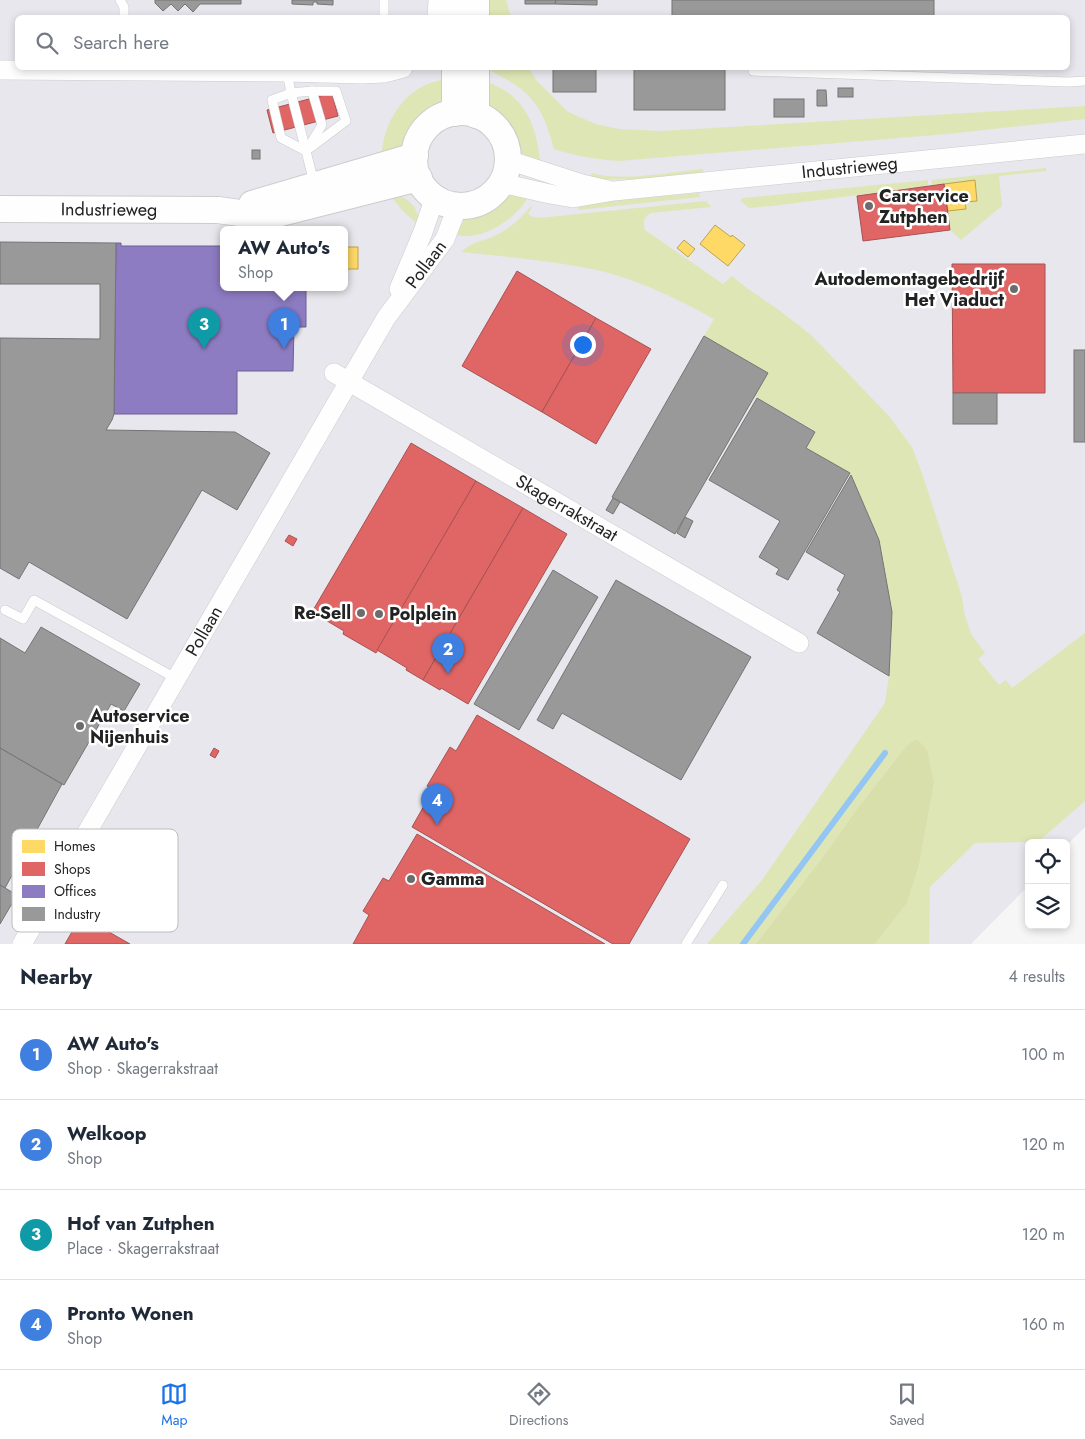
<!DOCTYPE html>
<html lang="en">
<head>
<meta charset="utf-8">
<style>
	:root { --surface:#fff; --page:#f6f6f7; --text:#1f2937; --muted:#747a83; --line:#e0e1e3; --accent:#1a73e8 }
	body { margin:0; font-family:Jost,sans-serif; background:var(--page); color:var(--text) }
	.controls { position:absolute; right:15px; bottom:15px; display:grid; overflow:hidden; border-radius:8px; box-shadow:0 2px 8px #0003 }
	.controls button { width:45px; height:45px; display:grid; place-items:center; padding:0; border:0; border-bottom:1px solid var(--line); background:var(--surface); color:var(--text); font:25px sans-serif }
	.you { position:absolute; left:582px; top:344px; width:18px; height:18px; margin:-12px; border:4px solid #fff; border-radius:50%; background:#1a73e8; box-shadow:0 0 0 8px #1a73e833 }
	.badge { display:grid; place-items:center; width:32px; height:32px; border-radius:50%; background:var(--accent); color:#fff; font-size:16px; font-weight:700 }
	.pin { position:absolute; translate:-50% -41px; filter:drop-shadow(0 1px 2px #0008) }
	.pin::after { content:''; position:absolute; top:26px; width:18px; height:15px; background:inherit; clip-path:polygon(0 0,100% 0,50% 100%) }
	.popup { position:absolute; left:220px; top:226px; width:128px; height:65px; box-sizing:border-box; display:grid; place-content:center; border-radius:8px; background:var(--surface); filter:drop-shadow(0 1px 4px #0005); font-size:16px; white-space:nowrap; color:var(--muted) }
	.popup b { font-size:19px; color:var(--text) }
	.popup::after { content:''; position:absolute; left:50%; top:100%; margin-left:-10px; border:10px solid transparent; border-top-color:var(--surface) }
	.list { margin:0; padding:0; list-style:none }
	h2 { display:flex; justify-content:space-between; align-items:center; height:65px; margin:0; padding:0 20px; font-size:21px }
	h2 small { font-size:16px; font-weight:400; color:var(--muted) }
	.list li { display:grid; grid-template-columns:32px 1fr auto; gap:15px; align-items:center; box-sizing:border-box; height:90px; padding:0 20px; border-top:1px solid var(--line) }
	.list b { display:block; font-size:19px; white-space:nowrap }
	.list p { margin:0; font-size:16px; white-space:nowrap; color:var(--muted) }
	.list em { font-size:16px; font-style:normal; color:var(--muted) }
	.icon { flex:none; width:28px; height:28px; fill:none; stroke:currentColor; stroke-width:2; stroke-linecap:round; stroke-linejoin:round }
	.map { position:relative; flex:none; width:1085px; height:944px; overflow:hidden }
	.search { position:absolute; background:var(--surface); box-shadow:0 2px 8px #0003; left:15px; right:15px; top:15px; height:55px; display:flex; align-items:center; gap:12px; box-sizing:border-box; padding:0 18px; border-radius:8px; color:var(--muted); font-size:19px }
	.sheet { height:425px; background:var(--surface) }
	nav { display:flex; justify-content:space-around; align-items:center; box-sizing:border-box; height:70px; border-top:1px solid var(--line); background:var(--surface); font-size:14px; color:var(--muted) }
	nav a { display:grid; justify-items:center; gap:2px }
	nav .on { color:var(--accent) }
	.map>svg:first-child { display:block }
	.built { fill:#e7e7ed; fill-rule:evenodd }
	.green { fill:#dfe6b6 }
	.forest { fill:#d8dfab }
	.homes { fill:#ffd966; stroke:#bca252 }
	.shops { fill:#e06666; stroke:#a75252 }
	.offices { fill:#8e7cc3; stroke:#6d6193 }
	.industry { fill:#999; stroke:#757575 }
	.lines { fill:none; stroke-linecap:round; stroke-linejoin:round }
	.stream { stroke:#94c6f4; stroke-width:6 }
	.lane-casing { stroke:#ccc; stroke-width:10 }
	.street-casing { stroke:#ccc; stroke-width:20 }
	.secondary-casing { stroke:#ccc; stroke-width:28 }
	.lane { stroke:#fefefe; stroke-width:9 }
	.street { stroke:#fefefe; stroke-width:19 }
	.secondary { stroke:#fefefe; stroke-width:26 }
	.poi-dot { fill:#6c6c6d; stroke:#fff; stroke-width:2 }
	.labels { text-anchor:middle; stroke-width:5; stroke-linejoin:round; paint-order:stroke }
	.street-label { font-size:18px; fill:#212222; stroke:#fff }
	.poi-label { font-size:18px; font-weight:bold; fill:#212222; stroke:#fff; text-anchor:start }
	.key { fill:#fff; stroke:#bcbdbd; stroke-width:1 }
	.key-label { font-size:14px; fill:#212222 }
</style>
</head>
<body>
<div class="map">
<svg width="1085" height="944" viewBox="0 0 1085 944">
	<rect width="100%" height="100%" fill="#f6f6f7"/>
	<path class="built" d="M0,0H1085V827L1066,846V843H1029V885L971,944H0ZM18,18H1068V68H18ZM224,230H344V288H224Z"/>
	<g class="green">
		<path d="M485,0H506L511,17H485Z"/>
		<path d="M485,68H529L536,80L568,112L596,124L619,129L661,131L1085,106V119L948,134L618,161C595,159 575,156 554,149C541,101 529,90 485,68Z"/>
		<path d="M448,78L445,94L440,101L417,122L405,142L393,154L382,159C381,130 398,98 425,85C432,82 441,80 448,78Z"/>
		<path d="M483,80C490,83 497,86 504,90C530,106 538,135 540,163C519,157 516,144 507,127C503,120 496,116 491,110C485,101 484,90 483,80Z"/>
		<path d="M1046,168V171L999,176L1002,206L961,240L950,230L948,211L966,208L965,202L977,201L975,180L932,186L931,180Z"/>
		<path d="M703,169L704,173C666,176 628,182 590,178L592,173C620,182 673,172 703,169Z"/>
		<path d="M928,180V186L772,206L749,208L741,201V199L743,198Z"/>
		<path d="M389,193C407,196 419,206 419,225C407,216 398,207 389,193Z"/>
		<path d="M699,193L700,197L578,210V204Z"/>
		<path d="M513,194L529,196C515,220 483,241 455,235L467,215L498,199Z"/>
		<path d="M706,201L711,207L651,213C643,217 643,222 645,230L723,284L732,276L748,289L779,310L811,335L888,415L912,447L923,476L962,597L964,612L971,634L985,653L978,659L999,685L1006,680L1012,688L1085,633V801L1038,842L975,843L930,887L929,944H875L907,903L919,865L934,783L917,739L907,745L887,771L856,810L829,849L756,944H707L762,880L885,703L889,676L892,612L879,540L850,474L806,448L815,431L754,396L768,373L704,336L714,319C678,299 641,281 601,271C556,261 508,257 461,252C471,243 478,242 490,238C507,231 520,220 531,206L532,207L528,214L533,217L539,218Z"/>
	</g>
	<path class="forest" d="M917,739L927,750L934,783L919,865L907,903L875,944H756L829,849L856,810L887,771L907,745Z"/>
	<g class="homes">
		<path d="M975,180L977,201L965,202L966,209L948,211L944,184Z"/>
		<path d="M715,225L731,237L732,235L745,245L728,266L700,244Z"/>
		<path d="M684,240L695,249L688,257L677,248Z"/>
		<rect x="344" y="247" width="14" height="22"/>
	</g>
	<g class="shops">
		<path d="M332,93L338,116L273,133L267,110Z"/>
		<path d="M944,184L950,230L863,241L857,196Z"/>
		<path d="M952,264H1045V393H953Z"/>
		<path d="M517,271L596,318L542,412L462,366Z"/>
		<path d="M596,318L651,349L596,444L542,412Z"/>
		<path d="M411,443L476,481L376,653L343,634L344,631L312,612Z"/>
		<path d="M476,481L523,508L423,680L406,670L407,668L377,650Z"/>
		<path d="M523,508L567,534L468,704L441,688L440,690L423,680Z"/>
		<path d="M289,535L297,539L293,546L285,541Z"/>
		<path d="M477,715L690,839L629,944H613L412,827L433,790L427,786L450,747L456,751Z"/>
		<path d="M214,748L219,751L215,758L210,755Z"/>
		<path d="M417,834L605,944H353L369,915L363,911L383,878L389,881Z"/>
		<path d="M81,916L130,944H65Z"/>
	</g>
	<path class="offices" d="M116,243H121V246H224V288H306V327H294L293,371H237V414H114Z"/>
	<g class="industry">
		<path d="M155,0H241V4H200L193,12L185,4L178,11L171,4L163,11L155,3Z"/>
		<path d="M292,0H333V5L317,4V2H313V5L292,4Z"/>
		<path d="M525,0H556L555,4H525Z"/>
		<path d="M556,0H597V5L555,4Z"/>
		<rect x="672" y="0" width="262" height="18"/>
		<rect x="553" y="68" width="43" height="24"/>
		<rect x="634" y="68" width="91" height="42"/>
		<rect x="838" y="88" width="15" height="9"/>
		<path d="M817,90H826L827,106H817Z"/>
		<rect x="774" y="99" width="30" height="18"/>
		<rect x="252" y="150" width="8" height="9"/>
		<path d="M0,242L116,243L114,414L112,420L106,430L235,432L270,453L237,510L202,490L127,619L29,562L19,579L0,568V338L100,339V284H0Z"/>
		<path d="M704,336L768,373L675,534L612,497Z"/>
		<rect x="1074" y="350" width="11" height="92"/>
		<rect x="953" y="393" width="44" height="31"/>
		<path d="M757,398L815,432L806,448L850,473L788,580L776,574L779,569L759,557L780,521L709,480Z"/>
		<path d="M851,475L879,540L892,612L889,676L817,633L840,592L837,590L845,575L806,552Z"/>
		<path d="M613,498L620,502L613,514L606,510Z"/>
		<path d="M685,517L693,521L685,538L677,533Z"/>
		<path d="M553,570L598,597L519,730L474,704Z"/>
		<path d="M616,580L751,657L681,780L562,713L553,729L537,720Z"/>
		<path d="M41,627L140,684L124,711L111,704L64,785L0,748V638L25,653Z"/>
		<path d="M0,748L62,784L5,888L0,885Z"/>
		<path d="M0,885L17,895L0,924Z"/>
	</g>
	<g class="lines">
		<path class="stream" d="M743,944L885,753"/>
		<defs>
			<g id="lane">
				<path d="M120,0L124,7V18"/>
				<path d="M384,0V18"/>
				<path d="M753,71L1068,82L1085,81"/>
				<path d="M287,72L291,93L306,151"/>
				<path d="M310,148L346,121L336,91H312"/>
				<path d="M306,151L322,125L312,91L291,93L272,100L281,138L306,151L314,183"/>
				<path d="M5,610L23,619L34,600L177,679"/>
				<path d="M686,944L723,885"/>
			</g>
			<g id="street">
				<path d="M437,18L438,0"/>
				<path d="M0,70L287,72L361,74L384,73L403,68"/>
				<path d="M508,160L582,184L608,190"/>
				<path id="s1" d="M501,183L550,194L573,198L614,191L1085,144"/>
				<path d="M399,289L423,232L435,197"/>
				<path id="s2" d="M334,373L799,643"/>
				<path id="s3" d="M22,944L386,318L445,239L458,205"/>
			</g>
			<g id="secondary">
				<path d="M476,0V18"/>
				<path d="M455,18V0"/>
				<path d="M455,68V113"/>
				<circle cx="461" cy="159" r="47"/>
				<path d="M476,115V68"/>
				<path d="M252,204L415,156"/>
				<path id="s4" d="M0,209L218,210L254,215L277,214L419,178"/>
			</g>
		</defs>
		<use href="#lane" class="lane-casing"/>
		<use href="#street" class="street-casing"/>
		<use href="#secondary" class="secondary-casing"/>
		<use href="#lane" class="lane"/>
		<use href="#street" class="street"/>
		<use href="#secondary" class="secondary"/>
	</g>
	<g class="poi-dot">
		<circle cx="869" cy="206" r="5"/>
		<circle cx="1014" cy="289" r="5"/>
		<circle cx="361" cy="613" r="5"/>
		<circle cx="379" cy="614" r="5"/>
		<circle cx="80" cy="726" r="5"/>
		<circle cx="411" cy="879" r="5"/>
	</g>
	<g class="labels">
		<g class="street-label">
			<text dy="6" stroke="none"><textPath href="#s1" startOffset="352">Industrieweg</textPath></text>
			<text dy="6" stroke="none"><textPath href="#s4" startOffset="109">Industrieweg</textPath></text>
			<text dy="6" stroke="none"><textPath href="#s3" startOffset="791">Pollaan</textPath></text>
			<text dy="6" stroke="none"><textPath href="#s2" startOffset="269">Skagerrakstraat</textPath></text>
			<text dy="6" stroke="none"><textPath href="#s3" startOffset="362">Pollaan</textPath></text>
		</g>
		<g class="poi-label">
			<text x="879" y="202">Carservice<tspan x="879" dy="21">Zutphen</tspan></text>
			<text x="1004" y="285" text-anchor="end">Autodemontagebedrijf<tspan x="1004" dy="21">Het Viaduct</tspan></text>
			<text x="351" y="619" text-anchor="end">Re-Sell</text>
			<text x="389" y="620">Polplein</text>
			<text x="90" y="722">Autoservice<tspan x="90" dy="21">Nijenhuis</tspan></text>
			<text x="421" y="885">Gamma</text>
		</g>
	</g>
	<rect x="12" y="829" width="166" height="103" rx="8" class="key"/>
	<rect x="22" y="840" width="23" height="13" fill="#ffd966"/>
	<rect x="22" y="862" width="23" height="14" fill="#e06666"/>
	<rect x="22" y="885" width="23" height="13" fill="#8e7cc3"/>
	<rect x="22" y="907" width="23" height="14" fill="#999"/>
	<g class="key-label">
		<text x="54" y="851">Homes</text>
		<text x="54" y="874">Shops</text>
		<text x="54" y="896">Offices</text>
		<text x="54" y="919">Industry</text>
	</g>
</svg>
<div class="controls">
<button><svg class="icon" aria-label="locate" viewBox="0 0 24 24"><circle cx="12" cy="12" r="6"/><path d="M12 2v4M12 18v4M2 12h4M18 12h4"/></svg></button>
<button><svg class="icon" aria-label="layers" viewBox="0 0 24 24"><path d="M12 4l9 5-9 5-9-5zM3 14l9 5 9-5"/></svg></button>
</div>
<div class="you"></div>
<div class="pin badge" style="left:284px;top:349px;background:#3f7fe0">1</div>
<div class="popup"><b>AW Auto's</b>Shop</div>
<div class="pin badge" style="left:448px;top:674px;background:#3f7fe0">2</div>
<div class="pin badge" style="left:204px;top:349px;background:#0f9aa8">3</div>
<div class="pin badge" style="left:437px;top:825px;background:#3f7fe0">4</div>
<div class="search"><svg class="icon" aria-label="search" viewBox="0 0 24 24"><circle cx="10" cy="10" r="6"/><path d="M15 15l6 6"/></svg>Search here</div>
</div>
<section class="sheet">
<h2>Nearby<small>4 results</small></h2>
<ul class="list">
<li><span class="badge" style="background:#3f7fe0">1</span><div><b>AW Auto's</b><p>Shop · Skagerrakstraat</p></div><em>100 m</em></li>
<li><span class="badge" style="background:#3f7fe0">2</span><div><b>Welkoop</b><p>Shop</p></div><em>120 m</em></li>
<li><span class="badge" style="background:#0f9aa8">3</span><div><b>Hof van Zutphen</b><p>Place · Skagerrakstraat</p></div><em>120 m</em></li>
<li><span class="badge" style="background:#3f7fe0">4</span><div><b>Pronto Wonen</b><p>Shop</p></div><em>160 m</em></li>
</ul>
</section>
<nav>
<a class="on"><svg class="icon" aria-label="map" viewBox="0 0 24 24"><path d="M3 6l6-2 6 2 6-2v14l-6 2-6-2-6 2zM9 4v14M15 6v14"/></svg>Map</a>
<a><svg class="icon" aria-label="directions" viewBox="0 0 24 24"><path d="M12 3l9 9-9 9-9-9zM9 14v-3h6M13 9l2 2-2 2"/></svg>Directions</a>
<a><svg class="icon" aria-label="saved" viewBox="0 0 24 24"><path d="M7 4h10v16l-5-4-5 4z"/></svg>Saved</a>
</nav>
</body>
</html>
